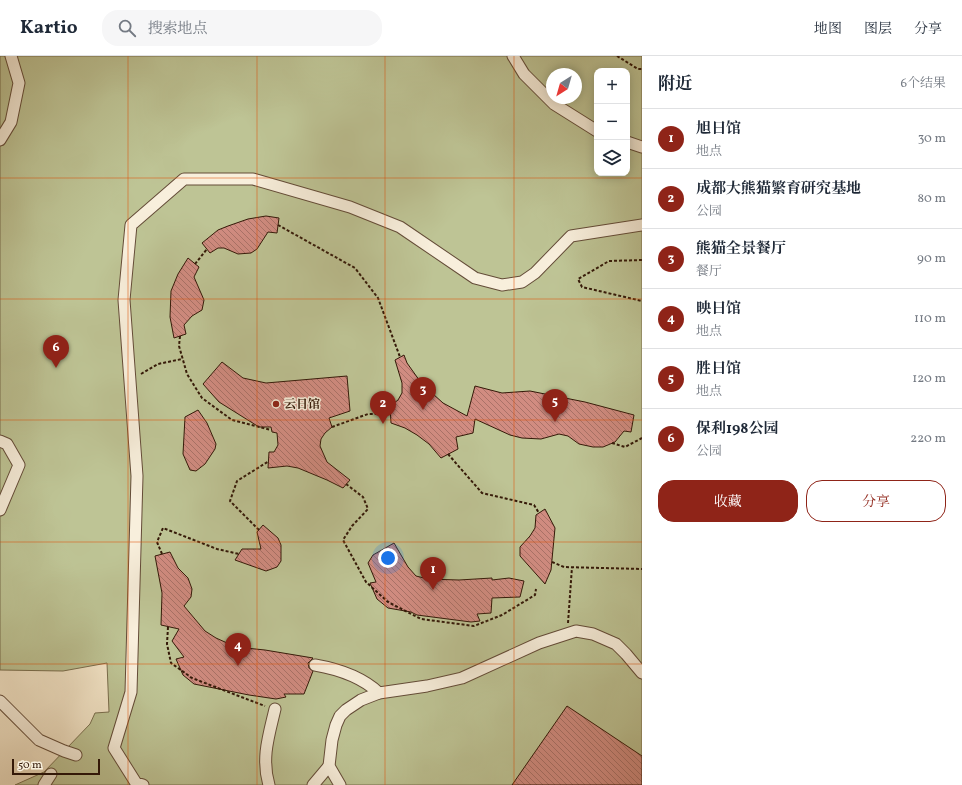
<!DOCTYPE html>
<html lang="zh">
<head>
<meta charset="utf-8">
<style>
	:root { --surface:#fff; --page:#f6f6f7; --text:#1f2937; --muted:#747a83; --line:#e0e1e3; --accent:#8f2418 }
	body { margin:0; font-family:Vollkorn,"Noto Serif SC",serif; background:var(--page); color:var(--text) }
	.controls { position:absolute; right:12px; top:12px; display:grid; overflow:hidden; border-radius:8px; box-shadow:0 2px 10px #0003 }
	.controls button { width:36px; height:36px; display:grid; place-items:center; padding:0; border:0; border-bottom:1px solid var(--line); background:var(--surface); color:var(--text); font:20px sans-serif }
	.compass { position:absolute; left:546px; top:12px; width:36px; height:36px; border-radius:50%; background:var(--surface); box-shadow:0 2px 10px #0003; rotate:217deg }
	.scale { position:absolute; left:12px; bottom:10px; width:88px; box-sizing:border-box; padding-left:4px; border:2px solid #341908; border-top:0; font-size:11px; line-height:14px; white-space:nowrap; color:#341908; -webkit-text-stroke:3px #f8efdc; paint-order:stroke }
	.you { position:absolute; left:388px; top:502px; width:14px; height:14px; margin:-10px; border:3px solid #fff; border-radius:50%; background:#1a73e8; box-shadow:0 0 0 6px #1a73e833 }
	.badge { display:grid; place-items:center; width:26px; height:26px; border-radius:50%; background:var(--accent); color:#fff; font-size:13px; font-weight:700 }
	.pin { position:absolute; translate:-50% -33px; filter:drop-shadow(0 1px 2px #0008) }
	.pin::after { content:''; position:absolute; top:21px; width:14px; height:12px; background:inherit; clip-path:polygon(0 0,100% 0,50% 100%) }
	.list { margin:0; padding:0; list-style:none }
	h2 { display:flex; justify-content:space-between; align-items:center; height:52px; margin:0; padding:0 16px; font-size:17px }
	h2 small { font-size:13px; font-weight:400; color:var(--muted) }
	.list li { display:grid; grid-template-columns:26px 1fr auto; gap:12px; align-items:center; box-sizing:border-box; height:60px; padding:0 16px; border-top:1px solid var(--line) }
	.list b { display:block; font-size:15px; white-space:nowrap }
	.list p { margin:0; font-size:13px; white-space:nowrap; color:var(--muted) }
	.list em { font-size:13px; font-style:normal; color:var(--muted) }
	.actions { display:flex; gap:8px; padding:12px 16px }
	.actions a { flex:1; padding:9px 0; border:1px solid var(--accent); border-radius:16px; text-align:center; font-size:14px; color:var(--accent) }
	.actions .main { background:var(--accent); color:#fff }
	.icon { flex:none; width:22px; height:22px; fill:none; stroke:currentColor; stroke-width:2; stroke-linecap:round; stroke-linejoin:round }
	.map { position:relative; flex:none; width:642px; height:729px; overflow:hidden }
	header { display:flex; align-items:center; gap:24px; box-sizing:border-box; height:56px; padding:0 20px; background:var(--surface); border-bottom:1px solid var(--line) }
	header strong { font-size:19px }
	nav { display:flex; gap:22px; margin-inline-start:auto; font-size:14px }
	.search { width:280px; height:36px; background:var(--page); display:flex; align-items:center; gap:10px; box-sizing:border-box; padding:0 14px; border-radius:16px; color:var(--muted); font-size:15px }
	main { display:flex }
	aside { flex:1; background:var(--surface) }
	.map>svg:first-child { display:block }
	.green { fill:#bec495; stroke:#796e4e; fill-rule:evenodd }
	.building { fill:url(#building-back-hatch); stroke:#341908 }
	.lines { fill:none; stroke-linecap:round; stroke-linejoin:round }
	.minor-casing { stroke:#644c38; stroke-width:13 }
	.path { stroke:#341908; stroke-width:2; stroke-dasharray:3 2; stroke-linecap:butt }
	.minor { stroke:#f8efdc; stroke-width:11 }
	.grid { fill:none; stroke:#df560c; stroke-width:1; stroke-opacity:0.55 }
	.poi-dot { fill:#8f2418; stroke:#f8efdc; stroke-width:1.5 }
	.labels { text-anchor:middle; stroke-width:3; stroke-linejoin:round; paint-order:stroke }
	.poi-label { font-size:12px; font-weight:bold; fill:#341908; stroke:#f8efdc; text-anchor:start }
</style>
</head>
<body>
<header>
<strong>Kartio</strong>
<div class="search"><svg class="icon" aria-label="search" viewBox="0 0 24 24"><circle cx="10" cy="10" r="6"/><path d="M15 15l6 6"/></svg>搜索地点</div>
<nav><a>地图</a><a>图层</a><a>分享</a></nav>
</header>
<main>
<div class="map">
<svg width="642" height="729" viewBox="0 0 642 729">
	<defs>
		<pattern id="building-back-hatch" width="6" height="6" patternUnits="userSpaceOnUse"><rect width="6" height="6" fill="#d18c81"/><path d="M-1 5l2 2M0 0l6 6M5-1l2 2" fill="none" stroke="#aa7268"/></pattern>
	</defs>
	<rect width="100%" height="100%" fill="#f4e6c9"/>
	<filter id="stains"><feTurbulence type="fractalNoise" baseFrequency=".005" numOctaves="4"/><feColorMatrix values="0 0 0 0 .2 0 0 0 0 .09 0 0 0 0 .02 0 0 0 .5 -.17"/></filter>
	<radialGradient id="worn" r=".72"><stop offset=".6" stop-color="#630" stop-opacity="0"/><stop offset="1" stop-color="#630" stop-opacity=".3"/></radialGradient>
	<path class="green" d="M0,0H642V729H15L44,716L90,668L95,657L109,656L107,607L63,615L0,614ZM597,15H627V117H597ZM552,18H576V42H552Z"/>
	<g class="building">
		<path d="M266,160L279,162L277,177L268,176L257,193L251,197L238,198L224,192H218L210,197L202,187L218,174L228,170L248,163Z"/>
		<path d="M188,202L199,211L194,221L204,244L202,254L192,260L184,269L186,278L174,282L170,261L171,235L178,218Z"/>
		<path d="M404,299L407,307L422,328L443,347L467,360L475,330L502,337L530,335L585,346L634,359L631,376L624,375L615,386L603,391H593L579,388L568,380L559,378L541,383L522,382L510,379L475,363L473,377L456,381L458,393L441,402L429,388L417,379L405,372L391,367L390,350L398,344L402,337V327L395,304Z"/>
		<path d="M222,306L243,322L266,327L347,320L350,355L329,362L332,371L325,377L321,383L320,390L327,406L350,424L343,432L327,424L298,412L287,410L268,412L269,396H274L278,389L277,377L272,376L271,371H259L219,346L203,328Z"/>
		<path d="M198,354L207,367L216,388L215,393L205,408L196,415L190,414L183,398L185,361Z"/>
		<path d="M545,453L555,472L551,514L545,528L520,500V491L530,480L535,472L536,459Z"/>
		<path d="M263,469L278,482L281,489V505L277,511L266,515L235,504L242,493H261L257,476Z"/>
		<path d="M394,487L408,511L416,520L428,523L459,524L492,522V524L509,522L524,525L520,541L492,542L491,557L477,558L480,565L471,566L417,559L411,556L388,552L377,543L370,527L376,526L368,507L373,499Z"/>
		<path d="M170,496L178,512L188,522L192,533L191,541L184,550L205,575L216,582L236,591L265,594L313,602L308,607L309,612L313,615L304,638H284L286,641L276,643L249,639L194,628L183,619L176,603L184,601L172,585L179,573L161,569L162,537L155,500Z"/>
		<path d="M567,650L642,700V729H512Z"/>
	</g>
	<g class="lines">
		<defs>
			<g id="minor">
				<path d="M513,0L524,18L554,48L597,75"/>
				<path d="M0,84L11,66L19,27L11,0"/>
				<path d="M627,86L642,91"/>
				<path d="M0,385L7,388L19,409L0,454"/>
				<path d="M315,609C338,613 362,621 379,637"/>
				<path d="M0,645L39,684L64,695L76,699"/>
				<path d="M44,729L51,718"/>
				<path d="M143,729L136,727L114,692L131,636L137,420L124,244L131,169L184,123H253L350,151L400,171L475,222L502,229L522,226L535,217L571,180L642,169"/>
				<path d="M269,729C261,702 269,679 275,653"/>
				<path d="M313,729L329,710"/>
				<path d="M340,729L329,710L332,684L336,669L340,660L346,654L361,644L379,637L427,630L462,622L539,587L576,575L593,578L616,588L626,598L642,617"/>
			</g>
		</defs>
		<use href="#minor" class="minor-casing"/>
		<g class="path">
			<path d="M617,0L638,13H642"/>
			<path d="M278,169L355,212L378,242L400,301"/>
			<path d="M642,204L609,205L578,223L582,231L642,245"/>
			<path d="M195,208L207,193"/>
			<path d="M180,280L179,290L187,318L202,342L232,364L271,374"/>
			<path d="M141,318L158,308L182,303"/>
			<path d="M332,371L368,358H390"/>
			<path d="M612,387L625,391L642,382"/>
			<path d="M448,398L482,437L534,449L539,457"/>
			<path d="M346,428L363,441L368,453L352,470L343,484L366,526L388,546L421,563L474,570L502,559L535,539L536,533"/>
			<path d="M259,474L230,445L237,425L269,405"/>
			<path d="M162,498L157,486L163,472L217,493L239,498"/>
			<path d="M552,506L564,511L642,513"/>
			<path d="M568,567L572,511"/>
			<path d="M168,571L167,588L171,607L192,622L236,639L265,650"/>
		</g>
		<use href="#minor" class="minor"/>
	</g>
	<path class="grid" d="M128,0V729M257,0V729M385,0V729M514,0V729M0,122H642M0,243H642M0,364H642M0,486H642M0,608H642"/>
	<circle class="poi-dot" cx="276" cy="348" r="4"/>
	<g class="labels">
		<g class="poi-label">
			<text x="284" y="352">云日馆</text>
		</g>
	</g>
	<rect width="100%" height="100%" filter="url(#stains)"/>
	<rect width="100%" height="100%" fill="url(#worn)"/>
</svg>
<div class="controls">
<button>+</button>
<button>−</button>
<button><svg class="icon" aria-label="layers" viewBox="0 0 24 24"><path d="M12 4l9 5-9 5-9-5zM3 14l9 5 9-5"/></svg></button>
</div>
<svg class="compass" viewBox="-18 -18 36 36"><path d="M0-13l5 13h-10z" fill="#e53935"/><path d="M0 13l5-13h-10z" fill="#747a83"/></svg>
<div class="scale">50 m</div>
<div class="you"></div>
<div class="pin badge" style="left:433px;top:534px">1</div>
<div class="pin badge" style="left:383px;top:368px">2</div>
<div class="pin badge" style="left:423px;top:354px">3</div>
<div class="pin badge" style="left:238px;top:610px">4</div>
<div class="pin badge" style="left:555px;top:366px">5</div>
<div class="pin badge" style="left:56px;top:312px">6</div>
</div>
<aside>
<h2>附近<small>6个结果</small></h2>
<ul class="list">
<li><span class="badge">1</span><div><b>旭日馆</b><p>地点</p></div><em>30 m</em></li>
<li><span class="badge">2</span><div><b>成都大熊猫繁育研究基地</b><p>公园</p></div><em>80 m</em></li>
<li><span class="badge">3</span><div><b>熊猫全景餐厅</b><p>餐厅</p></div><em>90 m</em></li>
<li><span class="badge">4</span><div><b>映日馆</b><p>地点</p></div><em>110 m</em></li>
<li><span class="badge">5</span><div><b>胜日馆</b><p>地点</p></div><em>120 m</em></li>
<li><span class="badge">6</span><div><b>保利198公园</b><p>公园</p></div><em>220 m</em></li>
</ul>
<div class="actions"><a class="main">收藏</a><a>分享</a></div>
</aside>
</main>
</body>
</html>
